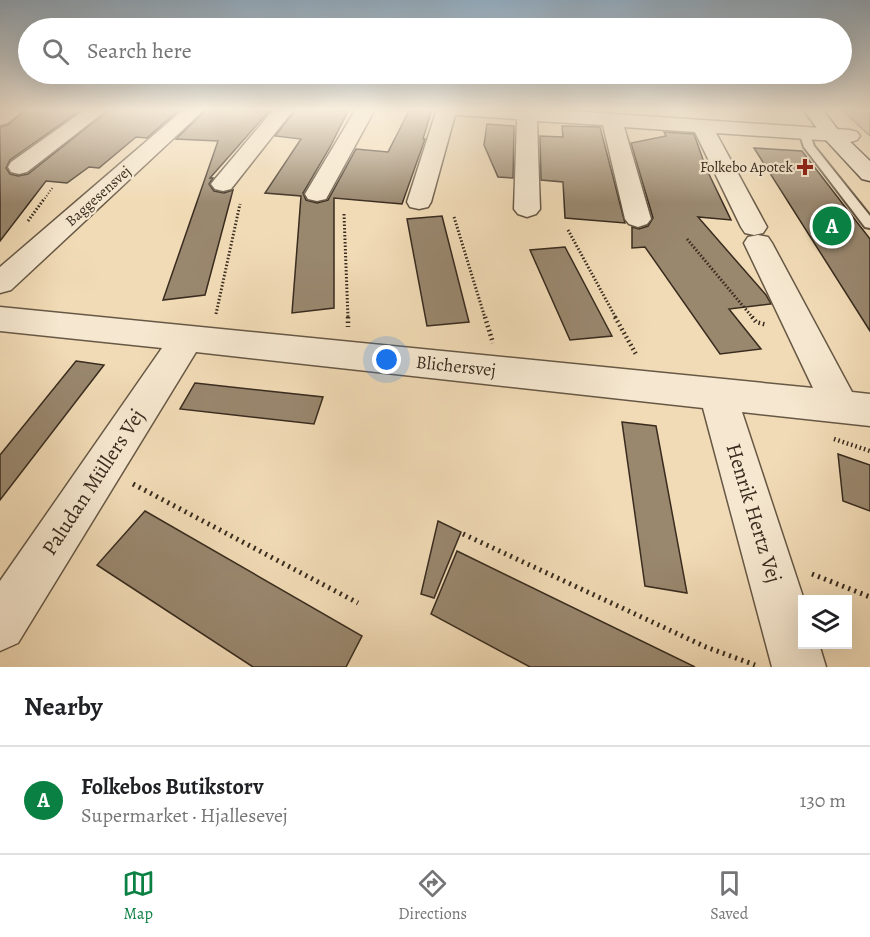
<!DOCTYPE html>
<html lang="en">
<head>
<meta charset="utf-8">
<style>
	:root { --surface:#fff; --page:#f6f6f6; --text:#202124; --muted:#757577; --line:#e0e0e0; --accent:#0b8043 }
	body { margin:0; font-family:Alegreya,serif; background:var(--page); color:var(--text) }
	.controls { position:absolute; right:18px; bottom:18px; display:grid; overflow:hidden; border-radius:0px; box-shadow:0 6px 24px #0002 }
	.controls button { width:54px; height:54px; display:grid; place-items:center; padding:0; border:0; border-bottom:2px solid var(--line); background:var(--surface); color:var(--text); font:30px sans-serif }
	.you { position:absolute; left:387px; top:360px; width:21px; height:21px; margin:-15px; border:4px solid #fff; border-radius:50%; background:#1a73e8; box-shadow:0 0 0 9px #1a73e833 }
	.badge { display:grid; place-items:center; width:39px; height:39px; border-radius:50%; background:var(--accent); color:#fff; font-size:20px; font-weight:700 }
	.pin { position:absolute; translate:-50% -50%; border:3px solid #fff; box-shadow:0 2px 6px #0006 }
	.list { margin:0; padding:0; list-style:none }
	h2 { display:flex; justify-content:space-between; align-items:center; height:78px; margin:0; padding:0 24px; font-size:26px }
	h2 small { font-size:20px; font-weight:400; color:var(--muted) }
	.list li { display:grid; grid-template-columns:39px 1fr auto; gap:18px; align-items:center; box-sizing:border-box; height:108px; padding:0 24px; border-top:2px solid var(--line) }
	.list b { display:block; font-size:22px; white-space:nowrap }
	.list p { margin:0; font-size:20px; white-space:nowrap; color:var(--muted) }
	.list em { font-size:20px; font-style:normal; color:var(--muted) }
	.icon { flex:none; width:33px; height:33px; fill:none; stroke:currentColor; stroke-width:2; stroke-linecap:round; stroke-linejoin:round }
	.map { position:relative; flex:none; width:870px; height:667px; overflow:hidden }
	.search { position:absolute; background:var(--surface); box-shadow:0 6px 24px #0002; left:18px; right:18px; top:18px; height:66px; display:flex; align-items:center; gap:15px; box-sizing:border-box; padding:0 21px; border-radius:33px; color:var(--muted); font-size:22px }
	.sheet { height:186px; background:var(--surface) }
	nav { display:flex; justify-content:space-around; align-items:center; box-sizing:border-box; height:84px; border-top:2px solid var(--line); background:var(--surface); font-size:16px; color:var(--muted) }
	nav a { display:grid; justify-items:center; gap:3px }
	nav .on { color:var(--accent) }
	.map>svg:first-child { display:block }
	.green { fill:#d2bd9c; stroke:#86745e; stroke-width:1.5 }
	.building { fill:#99876e; stroke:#392c1f; stroke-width:1.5 }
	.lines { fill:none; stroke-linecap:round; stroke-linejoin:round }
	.service-casing { stroke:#675845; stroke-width:4 }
	.minor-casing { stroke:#675845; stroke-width:3 }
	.secondary-casing { stroke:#392c1f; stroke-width:3 }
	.path-far3 { stroke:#392c1f; stroke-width:2; stroke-dasharray:1 2; stroke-linecap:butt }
	.path-far2 { stroke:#392c1f; stroke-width:3; stroke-dasharray:1.5 2; stroke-linecap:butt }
	.path-far1 { stroke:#392c1f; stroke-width:4.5; stroke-dasharray:1.5 3; stroke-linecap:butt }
	.path { stroke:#392c1f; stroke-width:5; stroke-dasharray:2 4.5; stroke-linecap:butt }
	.service { fill:#f6e8d0; fill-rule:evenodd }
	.minor { fill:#f6e8d0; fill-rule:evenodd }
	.secondary { fill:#f6e8d0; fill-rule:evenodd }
	.poi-dot { fill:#8f2418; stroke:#f6e8d0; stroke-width:2 }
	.labels { text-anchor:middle; stroke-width:4.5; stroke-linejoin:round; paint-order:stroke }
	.far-poi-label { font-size:15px; fill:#392c1f; stroke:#f6e8d0; text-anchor:end }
	.far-street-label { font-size:15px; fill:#392c1f; stroke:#f6e8d0 }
	.street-label { font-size:18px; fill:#392c1f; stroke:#f6e8d0 }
	.near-street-label { font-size:21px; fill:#392c1f; stroke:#f6e8d0 }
</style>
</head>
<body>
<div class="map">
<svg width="870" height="667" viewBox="0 0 870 667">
	<rect width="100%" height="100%" fill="#f1dbb6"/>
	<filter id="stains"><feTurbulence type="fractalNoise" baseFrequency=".00333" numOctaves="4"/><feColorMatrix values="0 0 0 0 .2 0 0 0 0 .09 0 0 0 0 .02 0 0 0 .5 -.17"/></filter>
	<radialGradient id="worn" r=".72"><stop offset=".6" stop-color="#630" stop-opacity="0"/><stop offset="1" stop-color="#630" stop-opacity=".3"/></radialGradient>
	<path class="green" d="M841,109H870V136Z"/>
	<g class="building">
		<path d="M27,109H82L10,160L6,168L10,174L18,176L28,174L110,109H180L147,138L136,137L99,168L89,167L67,183L46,181L0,241V127L8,125Z"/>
		<path d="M207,109H271L210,178H213L209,184L214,191L224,193L233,190L205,295L163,300L218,141L176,139Z"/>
		<path d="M296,109L348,111L330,147L303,193L306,200L317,203L328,200L356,149L388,152L410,109H432L423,139H425L402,204L334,198V308L292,313L301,196L265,193L301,139L275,136Z"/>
		<path d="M487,124L514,126L513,178L498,177L484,145Z"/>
		<path d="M562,126L600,127L625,223L565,218L563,182L541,180L540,136L563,137Z"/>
		<path d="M664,132L694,134L706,168L731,220L698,217L766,295L771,304L729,309L761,349L720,354L645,247L632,248V227L639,229L648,226L653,218L631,143L666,136Z"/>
		<path d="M754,148L802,151L870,239V331Z"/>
		<path d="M442,216L469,322L427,326L407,219Z"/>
		<path d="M565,247L612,336L570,340L530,250Z"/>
		<path d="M76,361L104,365L0,500V455Z"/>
		<path d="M195,383L323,397L314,424L180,409Z"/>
		<path d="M622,422L656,426L687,593L645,586Z"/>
		<path d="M838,454L870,465V511L843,501Z"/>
		<path d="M145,511L362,636L346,667H253L97,565Z"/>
		<path d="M438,521L461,532L434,598L421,594Z"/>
		<path d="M457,551L695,667H530L431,614Z"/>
	</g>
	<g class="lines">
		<defs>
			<path id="service" d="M804,129L809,132L814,146L870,216V228L865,227L804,147L799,132Z"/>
			<g id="minor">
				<path d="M2,109H25L7,123L0,125V111Z"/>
				<path d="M86,109H108L27,172L19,174L11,172L8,167L11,162Z"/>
				<path d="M184,109H205L11,290L0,293V267Z"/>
				<path d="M274,109H294L231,189L223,191L215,189L211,184L215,179Z"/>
				<path d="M356,109H375L326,199L317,201L308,199L305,194Z"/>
				<path d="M437,109H541L850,130L857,132L860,136L857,140L850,142L716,133L767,227L763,233L754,235L745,233L741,227L695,132L624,127L651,219L647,224L638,227L629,224L625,219L603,125L537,121L540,209L536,214L527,217L518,214L514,209L517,119L455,115L431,202L428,207L419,209L410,207L407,202Z"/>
				<path d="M758,235L768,237L772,243L852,392L870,394V426L742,412L804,600L802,644H819L826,667H772L703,408L196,352L18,643L0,651V581L162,348L0,331V307L813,388L744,243L748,237Z"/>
			</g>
			<path id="secondary" d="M803,109H822L838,130L870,161V181L862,179L824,138Z"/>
		</defs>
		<use href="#service" class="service-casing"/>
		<use href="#minor" class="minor-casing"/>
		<use href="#secondary" class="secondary-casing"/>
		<path class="path-far3" d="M43,201L53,187"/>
		<g class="path-far2">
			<path d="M344,214L348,318"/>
			<path d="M454,217L485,318"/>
			<path d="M28,221L44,199"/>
			<path d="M568,230L616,318"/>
			<path d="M687,239L753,318"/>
			<path d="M216,314L240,204"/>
		</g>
		<g class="path-far1">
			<path d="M348,317V327"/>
			<path d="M485,317L493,343"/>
			<path d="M615,317L637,356"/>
			<path d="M752,317L756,322L767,325"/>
			<path d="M834,439L870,451"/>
		</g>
		<g class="path">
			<path d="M133,484L358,603"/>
			<path d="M463,534L706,647L755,665"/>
			<path d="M812,574L870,597"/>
		</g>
		<use href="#service" class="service"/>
		<use href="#minor" class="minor"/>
		<use href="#secondary" class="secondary"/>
	</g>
	<linearGradient id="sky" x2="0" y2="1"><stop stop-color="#92acc0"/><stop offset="0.54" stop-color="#f9efde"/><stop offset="1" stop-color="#f9efde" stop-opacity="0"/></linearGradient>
	<rect width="870" height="203" fill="url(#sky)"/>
	<path class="poi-dot" d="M802 158h6v6h6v6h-6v6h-6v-6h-6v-6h6z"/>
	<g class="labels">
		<g class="far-poi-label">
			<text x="793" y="172">Folkebo Apotek</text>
		</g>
		<g class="far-street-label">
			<text transform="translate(98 196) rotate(-42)" y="5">Baggesensvej</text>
		</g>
		<g class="street-label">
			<text transform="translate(456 366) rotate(6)" y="6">Blichersvej</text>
		</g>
		<g class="near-street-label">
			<text transform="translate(93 482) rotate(-57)" y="7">Paludan Müllers Vej</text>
			<text transform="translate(754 513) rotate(73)" y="7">Henrik Hertz Vej</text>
		</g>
	</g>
	<rect width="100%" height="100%" filter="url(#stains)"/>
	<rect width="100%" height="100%" fill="url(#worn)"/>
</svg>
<div class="controls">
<button><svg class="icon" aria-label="layers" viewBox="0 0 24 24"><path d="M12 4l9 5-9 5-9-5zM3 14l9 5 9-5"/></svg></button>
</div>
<div class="you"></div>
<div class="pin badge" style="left:832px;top:226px">A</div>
<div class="search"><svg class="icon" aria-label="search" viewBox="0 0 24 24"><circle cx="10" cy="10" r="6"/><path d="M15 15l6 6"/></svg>Search here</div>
</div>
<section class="sheet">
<h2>Nearby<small></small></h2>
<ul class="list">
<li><span class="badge">A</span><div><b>Folkebos Butikstorv</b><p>Supermarket · Hjallesevej</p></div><em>130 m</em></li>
</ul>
</section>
<nav>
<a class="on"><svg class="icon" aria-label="map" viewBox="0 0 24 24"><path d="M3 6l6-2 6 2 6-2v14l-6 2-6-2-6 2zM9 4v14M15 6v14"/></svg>Map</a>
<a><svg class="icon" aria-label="directions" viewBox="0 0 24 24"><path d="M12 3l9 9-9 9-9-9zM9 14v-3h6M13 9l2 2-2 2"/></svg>Directions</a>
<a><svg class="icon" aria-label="saved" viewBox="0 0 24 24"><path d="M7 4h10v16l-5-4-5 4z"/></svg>Saved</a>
</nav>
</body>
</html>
